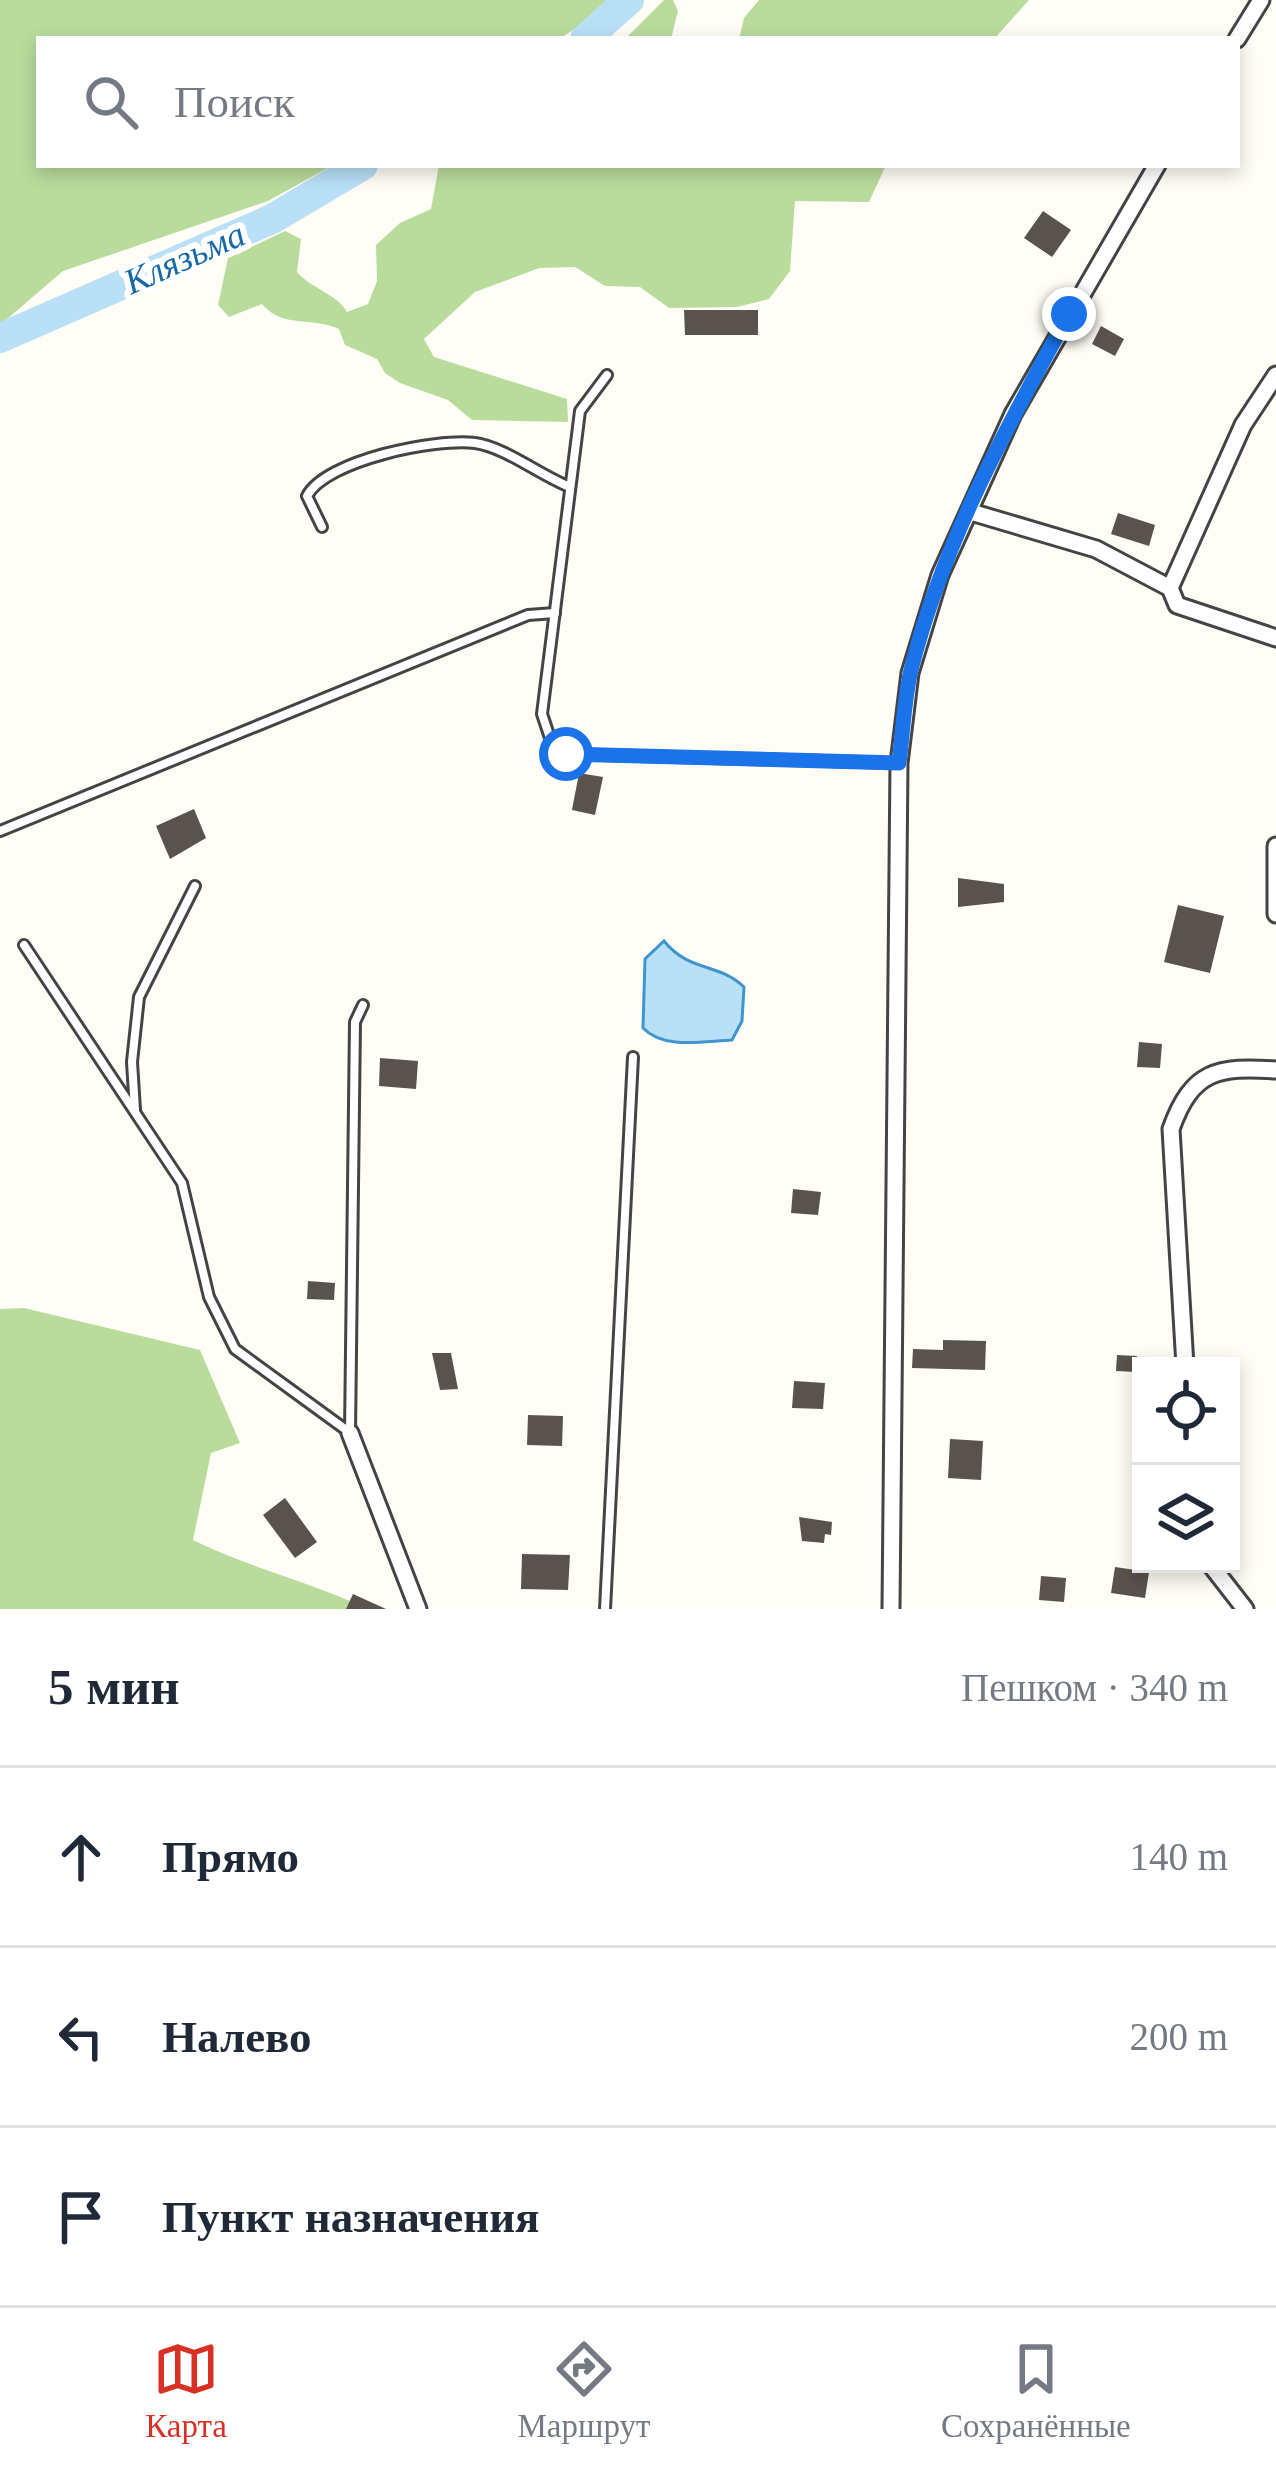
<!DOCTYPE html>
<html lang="ru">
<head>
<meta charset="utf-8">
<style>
	:root { --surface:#fff; --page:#f6f6f7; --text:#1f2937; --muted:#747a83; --line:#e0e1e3; --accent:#d93025 }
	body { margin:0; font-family:Georgia,serif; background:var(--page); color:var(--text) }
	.controls { position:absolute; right:36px; bottom:36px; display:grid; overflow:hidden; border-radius:0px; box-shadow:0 6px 18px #0003 }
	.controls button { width:108px; height:108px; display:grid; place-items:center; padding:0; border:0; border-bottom:3px solid var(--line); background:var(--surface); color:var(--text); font:60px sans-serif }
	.stop { position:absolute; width:36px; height:36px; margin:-27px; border:9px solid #1a73e8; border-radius:50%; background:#fff }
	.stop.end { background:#1a73e8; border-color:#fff; box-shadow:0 3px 12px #0008 }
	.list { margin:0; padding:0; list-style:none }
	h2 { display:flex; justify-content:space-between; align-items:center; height:156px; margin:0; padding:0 48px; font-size:51px }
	h2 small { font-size:39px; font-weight:400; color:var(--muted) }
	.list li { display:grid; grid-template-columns:78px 1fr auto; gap:36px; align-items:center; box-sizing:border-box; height:180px; padding:0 48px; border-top:3px solid var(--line) }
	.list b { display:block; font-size:45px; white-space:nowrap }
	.list em { font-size:39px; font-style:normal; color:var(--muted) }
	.icon { flex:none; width:66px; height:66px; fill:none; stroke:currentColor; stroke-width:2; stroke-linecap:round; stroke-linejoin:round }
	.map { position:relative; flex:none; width:1276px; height:1609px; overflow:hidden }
	.search { position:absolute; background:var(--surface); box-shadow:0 6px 18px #0003; left:36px; right:36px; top:36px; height:132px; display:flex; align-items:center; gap:30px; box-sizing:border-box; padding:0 42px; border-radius:0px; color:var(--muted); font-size:45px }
	.sheet { height:696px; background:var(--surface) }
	nav { display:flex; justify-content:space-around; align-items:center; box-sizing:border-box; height:168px; border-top:3px solid var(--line); background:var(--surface); font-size:33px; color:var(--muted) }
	nav a { display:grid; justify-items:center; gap:6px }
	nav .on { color:var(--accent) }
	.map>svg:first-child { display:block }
	.forest { fill:#b9dc9c }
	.water { fill:#b9e0f7; stroke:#3f96cf; stroke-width:3 }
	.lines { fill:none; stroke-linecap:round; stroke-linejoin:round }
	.river { stroke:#b9e0f7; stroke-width:30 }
	.building { fill:#5a524d }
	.service-casing { stroke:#444; stroke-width:14 }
	.minor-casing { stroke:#444; stroke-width:21 }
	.service { stroke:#fff; stroke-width:8 }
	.minor { stroke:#fff; stroke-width:15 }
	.route { stroke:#1a73e8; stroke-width:15 }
	.labels { text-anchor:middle; stroke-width:12; stroke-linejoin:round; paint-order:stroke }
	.water-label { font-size:36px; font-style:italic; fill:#1768a6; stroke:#fff }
</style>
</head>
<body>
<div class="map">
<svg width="1276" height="1609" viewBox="0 0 1276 1609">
	<rect width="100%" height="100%" fill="#fffdf5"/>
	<g class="forest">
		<path d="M0,0H615L560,39H39V165H333L268,201L63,271L0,325Z"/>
		<path d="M664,0H673L678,11L671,39H625Z"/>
		<path d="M759,0H1029L994,39H739L744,18Z"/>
		<path d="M439,165H886L869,202L795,201L790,271L769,299L737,307L669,308L640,287L605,286L575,267L539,268L475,292L424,339L434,357L567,399L568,422L472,420L448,400L400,383L385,373L377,359L345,345L339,329C310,316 283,329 262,304L229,317L218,305L228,258L285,231L301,239L297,272C313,290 336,293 347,312L368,304L377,281L376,245L400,223L431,209Z"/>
		<path d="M24,1308L200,1350L240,1443L211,1453L193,1540C250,1568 311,1582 368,1609H0V1309Z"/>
	</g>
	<path class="water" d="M664,941C690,973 718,962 744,987L742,1021L732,1040C704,1041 664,1050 643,1028L645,959Z"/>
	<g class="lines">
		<g class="river">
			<path d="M585,39L629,0"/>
			<path d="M0,338L272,219L363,165"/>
		</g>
	</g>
	<g class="building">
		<path d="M1043,211L1071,230L1052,257L1024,238Z"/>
		<path d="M684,310H758V335H685Z"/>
		<path d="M1101,326L1124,339L1115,356L1092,344Z"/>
		<path d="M1118,513L1155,525L1149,546L1111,534Z"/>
		<path d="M579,773L603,777L595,815L572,810Z"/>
		<path d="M194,809L206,838L170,859L156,826Z"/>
		<path d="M958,878L1004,884V902L958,907Z"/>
		<path d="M1178,905L1224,916L1210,973L1164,962Z"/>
		<path d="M1139,1042L1162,1044L1160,1068L1137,1067Z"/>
		<path d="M380,1058L418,1061L416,1089L379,1086Z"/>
		<path d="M793,1189L821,1192L818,1215L791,1213Z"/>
		<path d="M308,1281L335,1283L334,1300L307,1299Z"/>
		<path d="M943,1340L986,1341L985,1370L912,1368L913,1349L943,1350Z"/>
		<path d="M432,1353H451L458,1389L440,1390Z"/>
		<path d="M1117,1355L1137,1356L1136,1372L1116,1371Z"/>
		<path d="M794,1381L825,1383L823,1409L792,1408Z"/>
		<path d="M528,1415L563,1416L562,1446L527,1445Z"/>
		<path d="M950,1439L983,1441L981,1480L948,1478Z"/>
		<path d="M285,1498L317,1542L295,1558L263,1515Z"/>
		<path d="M799,1517L832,1522L831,1535L825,1534L824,1543L802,1541Z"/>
		<path d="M522,1554L570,1555L568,1590L521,1589Z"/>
		<path d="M1115,1567L1149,1572L1145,1598L1111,1593Z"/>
		<path d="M1041,1576L1066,1578L1064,1602L1039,1600Z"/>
		<path d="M353,1594L386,1609H346Z"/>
	</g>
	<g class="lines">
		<defs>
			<g id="service">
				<path d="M607,375L580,411L542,714L552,744L566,754L897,763"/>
				<path d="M322,527L307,496C326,460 436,438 475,443C505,447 541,476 570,487"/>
				<path d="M0,831L528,615L555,613"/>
				<path d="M24,945L182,1183L209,1297L235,1349L349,1432"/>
				<path d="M135,1110L132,1062L139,997L195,886"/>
				<path d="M350,1433L355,1022L363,1005"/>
				<path d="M605,1609L633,1057"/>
			</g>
			<g id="minor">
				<path d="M1237,39L1261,0"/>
				<path d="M971,512L1096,549L1170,588L1177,605L1276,638"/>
				<path d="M1170,588L1243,425L1276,375"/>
				<path d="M1276,846V914"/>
				<path d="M1185,1366L1171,1129C1192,1070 1218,1066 1276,1070"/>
				<path d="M350,1433L418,1609"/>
				<path d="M1210,1564L1245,1609"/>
				<path d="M891,1609L899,763L910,673L940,575L1013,414L1157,165"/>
			</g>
		</defs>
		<use href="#service" class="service-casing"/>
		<use href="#minor" class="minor-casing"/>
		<use href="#service" class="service"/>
		<use href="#minor" class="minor"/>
	</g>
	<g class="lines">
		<path class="route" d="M566,754L899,763C903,732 904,700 911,670C942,545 1007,426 1069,314"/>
	</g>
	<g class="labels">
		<g class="water-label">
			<text transform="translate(184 257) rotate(-24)" y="13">Клязьма</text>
		</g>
	</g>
</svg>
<div class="controls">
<button><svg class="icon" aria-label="locate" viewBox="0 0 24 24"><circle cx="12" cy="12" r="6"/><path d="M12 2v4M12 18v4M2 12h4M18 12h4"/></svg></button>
<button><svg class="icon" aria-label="layers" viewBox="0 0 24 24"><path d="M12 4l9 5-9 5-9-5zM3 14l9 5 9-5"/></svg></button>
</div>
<div class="stop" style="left:566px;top:754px"></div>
<div class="stop end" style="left:1069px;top:314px"></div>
<div class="search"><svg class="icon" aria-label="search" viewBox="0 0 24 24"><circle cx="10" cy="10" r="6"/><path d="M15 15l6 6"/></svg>Поиск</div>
</div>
<section class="sheet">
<h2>5 мин<small>Пешком · 340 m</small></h2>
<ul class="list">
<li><svg class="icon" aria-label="ahead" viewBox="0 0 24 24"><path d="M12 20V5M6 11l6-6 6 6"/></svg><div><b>Прямо</b></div><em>140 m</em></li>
<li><svg class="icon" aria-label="left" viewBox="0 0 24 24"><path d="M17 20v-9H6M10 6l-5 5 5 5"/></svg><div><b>Налево</b></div><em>200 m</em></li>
<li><svg class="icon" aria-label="arrive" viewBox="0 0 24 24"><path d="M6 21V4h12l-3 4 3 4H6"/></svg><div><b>Пункт назначения</b></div></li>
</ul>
</section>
<nav>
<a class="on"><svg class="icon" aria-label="map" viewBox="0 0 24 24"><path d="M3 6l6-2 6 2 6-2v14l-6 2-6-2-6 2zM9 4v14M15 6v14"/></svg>Карта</a>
<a><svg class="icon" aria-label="directions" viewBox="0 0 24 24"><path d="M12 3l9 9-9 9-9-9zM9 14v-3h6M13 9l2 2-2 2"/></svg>Маршрут</a>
<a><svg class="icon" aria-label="saved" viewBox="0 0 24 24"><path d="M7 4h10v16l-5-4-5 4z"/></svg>Сохранённые</a>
</nav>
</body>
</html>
